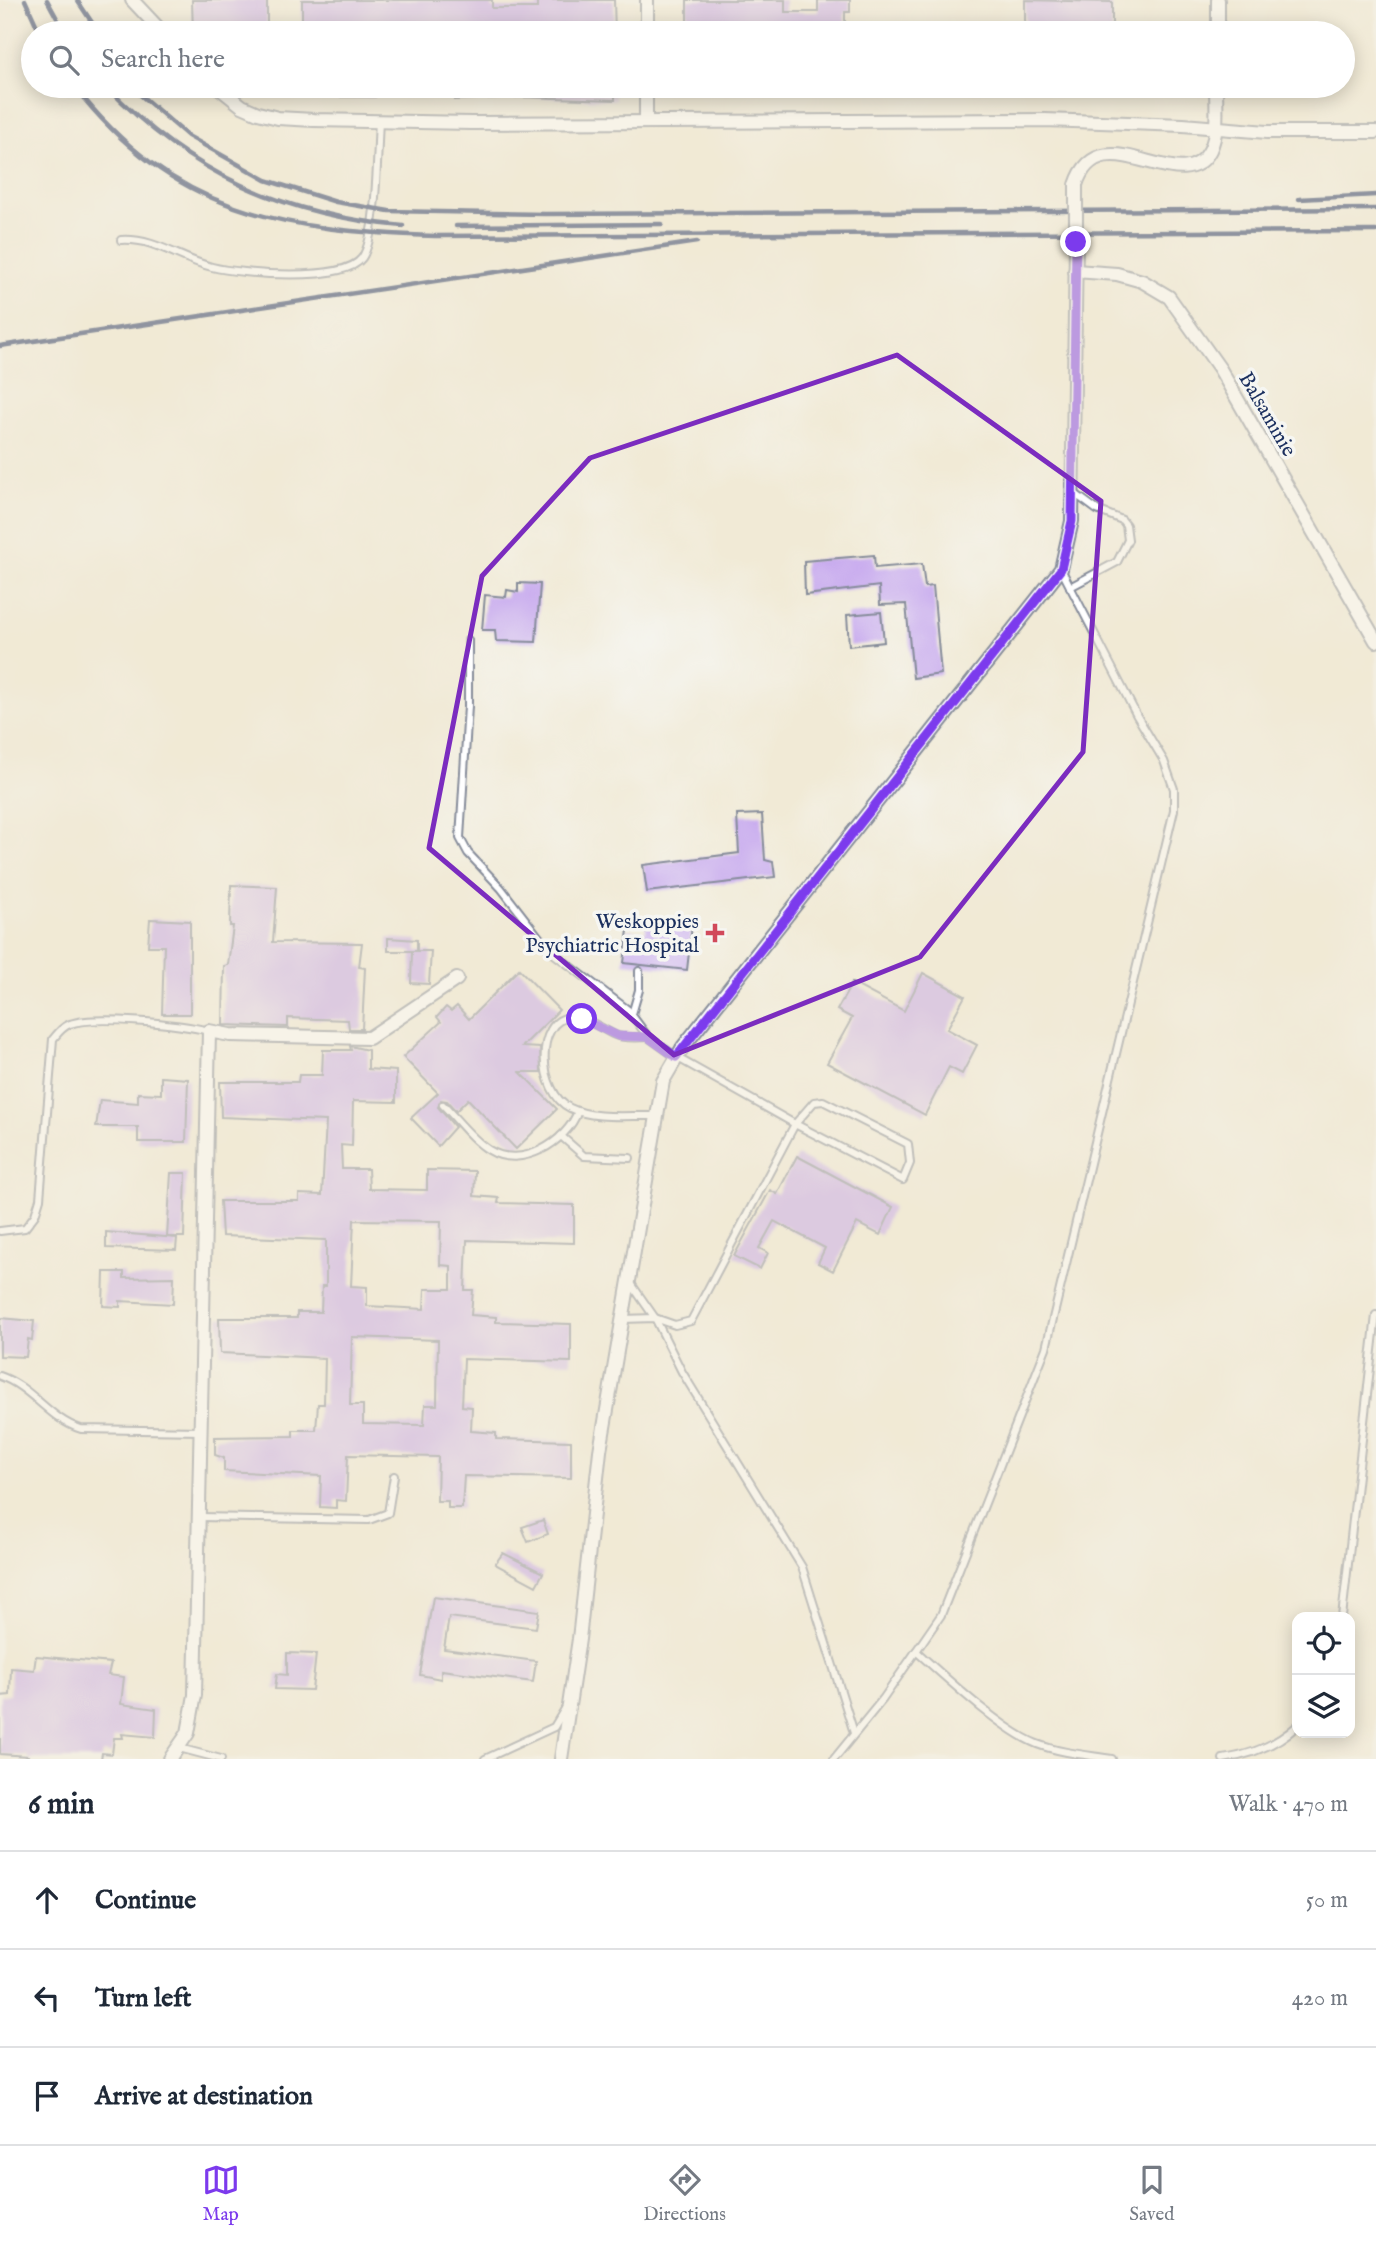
<!DOCTYPE html>
<html lang="en">
<head>
<meta charset="utf-8">
<style>
	:root { --surface:#fff; --page:#f6f6f7; --text:#1f2937; --muted:#747a83; --line:#e0e1e3; --accent:#7c3aed }
	body { margin:0; font-family:"IM FELL English",serif; background:var(--page); color:var(--text) }
	.controls { position:absolute; right:21px; bottom:21px; display:grid; overflow:hidden; border-radius:14px; box-shadow:0 4px 18px #0003 }
	.controls button { width:63px; height:63px; display:grid; place-items:center; padding:0; border:0; border-bottom:2px solid var(--line); background:var(--surface); color:var(--text); font:35px sans-serif }
	.stop { position:absolute; width:21px; height:21px; margin:-16px; border:5px solid #7c3aed; border-radius:50%; background:#fff }
	.stop.end { background:#7c3aed; border-color:#fff; box-shadow:0 2px 7px #0008 }
	.list { margin:0; padding:0; list-style:none }
	h2 { display:flex; justify-content:space-between; align-items:center; height:91px; margin:0; padding:0 28px; font-size:30px }
	h2 small { font-size:23px; font-weight:400; color:var(--muted) }
	.list li { display:grid; grid-template-columns:46px 1fr auto; gap:21px; align-items:center; box-sizing:border-box; height:98px; padding:0 28px; border-top:2px solid var(--line) }
	.list b { display:block; font-size:26px; white-space:nowrap }
	.list em { font-size:23px; font-style:normal; color:var(--muted) }
	.icon { flex:none; width:38px; height:38px; fill:none; stroke:currentColor; stroke-width:2; stroke-linecap:round; stroke-linejoin:round }
	.map { position:relative; flex:none; width:1376px; height:1759px; overflow:hidden }
	.search { position:absolute; background:var(--surface); box-shadow:0 4px 18px #0003; left:21px; right:21px; top:21px; height:77px; display:flex; align-items:center; gap:18px; box-sizing:border-box; padding:0 24px; border-radius:38px; color:var(--muted); font-size:26px }
	.sheet { height:385px; background:var(--surface) }
	nav { display:flex; justify-content:space-around; align-items:center; box-sizing:border-box; height:98px; border-top:2px solid var(--line); background:var(--surface); font-size:19px; color:var(--muted) }
	nav a { display:grid; justify-items:center; gap:4px }
	nav .on { color:var(--accent) }
	.map>svg:first-child { display:block }
	.building { fill:#c4a4ee; fill-rule:evenodd }
	.lines { fill:none; stroke-linecap:round; stroke-linejoin:round }
	.lane-casing { stroke:#868c9a; stroke-width:10 }
	.street-casing { stroke:#868c9a; stroke-width:16 }
	.lane { stroke:#fff; stroke-width:6 }
	.street { stroke:#fff; stroke-width:12 }
	.rail { stroke:#1b2f5e; stroke-width:4.5 }
	.street-bridge-casing { stroke:#868c9a; stroke-width:16; stroke-linecap:butt }
	.street-bridge { stroke:#fff; stroke-width:12 }
	.route { stroke:#7c3aed; stroke-width:9 }
	.marked { fill:none; stroke:#7b2cbf; stroke-width:5; stroke-linejoin:round }
	.poi-dot { fill:#d1495b; stroke:#f6f6f2; stroke-width:2.5 }
	.labels { text-anchor:middle; stroke-width:7; stroke-linejoin:round; paint-order:stroke }
	.street-label { font-size:21px; fill:#1b2f5e; stroke:#f6f6f2 }
	.poi-label { font-size:21px; fill:#1b2f5e; stroke:#f6f6f2; text-anchor:end }
</style>
</head>
<body>
<div class="map">
<svg width="1376" height="1759" viewBox="0 0 1376 1759">
	<rect width="100%" height="100%" fill="#f6f6f2"/>
	<filter id="ink" filterUnits="userSpaceOnUse"><feTurbulence type="fractalNoise" baseFrequency=".0143" numOctaves="2"/><feDisplacementMap in="SourceGraphic" scale="14" xChannelSelector="R" yChannelSelector="G"/><feConvolveMatrix kernelMatrix="1 2 1 2 8 2 1 2 1" color-interpolation-filters="sRGB"/></filter>
	<filter id="wash" filterUnits="userSpaceOnUse"><feTurbulence type="fractalNoise" baseFrequency=".00686" numOctaves="4" result="noise"/><feDisplacementMap in="SourceGraphic" scale="28" xChannelSelector="R" yChannelSelector="G"/><feGaussianBlur stdDeviation="1.57" result="paint"/><feColorMatrix in="noise" values="0 0 0 0 0 0 0 0 0 0 0 0 0 0 0 0 0 1.4 0 .05"/><feComposite in="paint" operator="in"/></filter>
	<g filter="url(#wash)">
		<rect width="100%" height="100%" fill="#f1ead6"/>
		<g id="blocks">
			<g class="building">
				<path d="M192,0H267V33H193Z"/>
				<path d="M302,0H492V8H537V0H614L615,33H302Z"/>
				<path d="M687,0H785V12H818V0H850V12H845V33H687Z"/>
				<path d="M1025,0L1112,2V33H1025Z"/>
				<rect x="317" y="86" width="58" height="11"/>
				<path d="M455,86H615V100L522,97L455,100Z"/>
				<path d="M874,555L875,568L922,564L925,587L933,586L941,674L913,678L906,604L880,605L879,586L805,595L804,561Z"/>
				<path d="M518,583L540,584L536,642L496,641L495,630H482L485,595L506,597L507,590L518,592Z"/>
				<path d="M881,612L884,642L849,646L847,615Z"/>
				<path d="M762,814L765,860L773,862L775,877L647,892L643,865L739,853L737,815Z"/>
				<path d="M231,885L277,887L273,942L362,943L359,967L365,968L362,1029H349L348,1020L288,1018V1027L223,1025L224,966L228,965L233,926H230Z"/>
				<path d="M150,919L190,921V1014H162L164,946H148Z"/>
				<path d="M646,924L692,925L687,970L624,963L628,930L646,932Z"/>
				<path d="M388,938L417,940V951H412H431L429,984L411,983L412,951H388Z"/>
				<path d="M519,969L559,1010L522,1047L540,1048L541,1072H520L557,1109L516,1149L468,1099L456,1111L447,1101L441,1100L438,1107L455,1127L438,1146L411,1118L438,1093L403,1057L441,1022L437,1017L446,1007L451,1011L457,1006L469,1019Z"/>
				<path d="M923,973L965,996L947,1029L977,1045L962,1074L949,1067L925,1115L827,1063L852,1018L837,1010L852,983L904,1011Z"/>
				<path d="M350,1046L368,1050V1069L396,1071V1102L353,1101L352,1146L341,1145L342,1169H368L369,1189L427,1190V1170L475,1171L474,1196L499,1198L498,1203L574,1205V1243L467,1240L465,1290H473L471,1315L496,1317V1322L571,1324V1362L464,1359L462,1406L472,1407L471,1431L496,1433V1439L571,1441V1478L464,1476L462,1508H448V1501H437L438,1457L348,1455L346,1501L336,1500V1508L320,1507L321,1476L224,1471V1458L215,1455V1437L293,1436V1430H316L318,1404H324L325,1358L220,1353L219,1318H297V1312H321L322,1286H326V1240L222,1236L220,1201H299V1194L322,1195L326,1121L221,1117L220,1082H298L299,1075H322L323,1050H351ZM354,1220L441,1221L440,1265L451,1266V1289H425L424,1309L367,1306V1287L351,1286ZM352,1337L438,1340L437,1405H425L424,1425L363,1424V1405H350Z"/>
				<path d="M161,1077L188,1079L186,1142H138V1127H96L100,1100L138,1103V1093L161,1094Z"/>
				<path d="M797,1156L893,1207L880,1235L857,1223L833,1271L818,1263L825,1248L774,1221L759,1248L768,1253L760,1269L734,1256L770,1190L777,1194Z"/>
				<path d="M171,1173H186L184,1237H167Z"/>
				<path d="M106,1232L177,1238L176,1250L106,1248Z"/>
				<path d="M104,1272H124V1278L174,1277L173,1304L120,1301V1307L103,1306Z"/>
				<path d="M0,1318L34,1321L32,1340L28,1339L26,1357L0,1356Z"/>
				<path d="M543,1520L548,1534L528,1542L522,1527Z"/>
				<path d="M503,1553L543,1573L536,1586L495,1564Z"/>
				<path d="M433,1597L539,1611L536,1628L449,1617L444,1649L536,1661L533,1682L441,1670V1679L420,1675Z"/>
				<path d="M287,1653L316,1654L312,1690L275,1689L277,1674L287,1675Z"/>
				<path d="M36,1656L111,1663L108,1675L124,1677L121,1704L156,1709L155,1737L122,1734L123,1738H114L112,1754L102,1753L101,1759H28V1756L0,1754V1696L10,1695L11,1668L34,1670Z"/>
			</g>
		</g>
	</g>
	<g filter="url(#ink)">
		<use href="#blocks" fill-opacity="0" stroke="#868c9a" stroke-width="2"/>
		<g class="lines">
			<defs>
				<g id="lane">
					<path d="M121,240C156,238 179,259 212,267C240,274 344,283 362,258C377,237 377,151 379,121"/>
					<path d="M1070,587L1117,562L1128,540L1126,525L1122,520L1097,510L1074,493"/>
					<path d="M468,640V706L460,838L468,853L501,888L549,950L628,1010L648,1037L676,1057L795,1124L903,1180L910,1163L908,1144L823,1101L814,1102L795,1124L691,1321L675,1325L655,1318L622,1319"/>
					<path d="M632,1014L639,990V971"/>
					<path d="M648,1037C638,1037 624,1039 615,1035C601,1029 587,1016 571,1017C534,1019 538,1093 570,1108C594,1120 630,1115 656,1116"/>
					<path d="M443,1105C457,1119 472,1140 489,1150C521,1170 567,1142 578,1111"/>
					<path d="M561,1136L584,1156L630,1158"/>
					<path d="M0,1231L25,1228L35,1215L40,1199L53,1039C58,1033 62,1027 70,1024C95,1015 181,1024 209,1031"/>
					<path d="M630,1282L655,1318L682,1372L802,1567L854,1733"/>
					<path d="M0,1376C32,1387 49,1419 81,1429L201,1431"/>
					<path d="M200,1517L369,1520L388,1513L394,1476"/>
					<path d="M1342,1617L1376,1315"/>
					<path d="M916,1651C945,1677 1003,1731 1037,1744C1061,1753 1087,1755 1112,1759"/>
					<path d="M179,1748L221,1759"/>
					<path d="M485,1759L554,1727L566,1707"/>
					<path d="M834,1759L883,1699L941,1615L1046,1348L1174,810V789L1164,761L1137,716L1061,569"/>
					<path d="M1223,1759C1252,1755 1276,1745 1297,1726"/>
				</g>
				<g id="street">
					<path d="M132,0L163,33"/>
					<path d="M647,33V0"/>
					<path d="M1218,33V0"/>
					<path d="M217,86L242,106L258,113L278,118L314,120L471,123L1045,120L1183,125L1267,132H1376"/>
					<path d="M646,121V86"/>
					<path d="M1076,185C1100,111 1183,204 1210,150C1219,131 1216,107 1216,86"/>
					<path d="M1075,271L1117,274L1142,281L1169,297L1220,369L1376,641"/>
					<path d="M170,1759L188,1733L195,1695L209,1031L230,1035L369,1038L457,979"/>
					<path d="M561,1759L579,1639L600,1451L663,1081L683,1047L1061,569L1072,521L1076,242"/>
				</g>
			</defs>
			<use href="#lane" class="lane-casing"/>
			<use href="#street" class="street-casing"/>
			<use href="#lane" class="lane"/>
			<use href="#street" class="street"/>
			<g class="rail">
				<path d="M25,0L40,33"/>
				<path d="M47,0L65,33"/>
				<path d="M77,0L99,33"/>
				<path d="M74,86C173,214 284,231 436,236L1376,231"/>
				<path d="M106,86C191,174 282,215 403,226"/>
				<path d="M130,86L188,136L266,180L336,202L389,211L545,214L1376,209"/>
				<path d="M1299,199L1376,195"/>
				<path d="M456,226L662,224"/>
				<path d="M0,346L697,242"/>
			</g>
			<defs>
				<path id="street-bridge" d="M1076,242V185"/>
			</defs>
			<use href="#street-bridge" class="street-bridge-casing"/>
			<use href="#street-bridge" class="street-bridge"/>
		</g>
	</g>
	<g class="lines" filter="url(#ink)">
		<path class="route" d="M582,1019L618,1036L648,1037L676,1057L1061,569L1072,521L1076,242"/>
	</g>
	<path d="M0 0H1376V1759H0ZM897,355L1101,501L1083,752L920,957L674,1055L429,848L482,576L590,458Z" fill="#f1ead6" fill-opacity=".55" fill-rule="evenodd"/>
	<path class="marked" d="M897,355L1101,501L1083,752L920,957L674,1055L429,848L482,576L590,458Z"/>
	<path class="poi-dot" d="M711.5 922.5h7v7h7v7h-7v7h-7v-7h-7v-7h7z"/>
	<g class="labels">
		<g class="street-label">
			<text transform="translate(1268 414) rotate(60)" y="7">Balsaminie</text>
		</g>
		<g class="poi-label">
			<text x="699" y="928">Weskoppies<tspan x="699" dy="24">Psychiatric Hospital</tspan></text>
		</g>
	</g>
</svg>
<div class="controls">
<button><svg class="icon" aria-label="locate" viewBox="0 0 24 24"><circle cx="12" cy="12" r="6"/><path d="M12 2v4M12 18v4M2 12h4M18 12h4"/></svg></button>
<button><svg class="icon" aria-label="layers" viewBox="0 0 24 24"><path d="M12 4l9 5-9 5-9-5zM3 14l9 5 9-5"/></svg></button>
</div>
<div class="stop" style="left:582px;top:1019px"></div>
<div class="stop end" style="left:1076px;top:242px"></div>
<div class="search"><svg class="icon" aria-label="search" viewBox="0 0 24 24"><circle cx="10" cy="10" r="6"/><path d="M15 15l6 6"/></svg>Search here</div>
</div>
<section class="sheet">
<h2>6 min<small>Walk · 470 m</small></h2>
<ul class="list">
<li><svg class="icon" aria-label="ahead" viewBox="0 0 24 24"><path d="M12 20V5M6 11l6-6 6 6"/></svg><div><b>Continue</b></div><em>50 m</em></li>
<li><svg class="icon" aria-label="left" viewBox="0 0 24 24"><path d="M17 20v-9H6M10 6l-5 5 5 5"/></svg><div><b>Turn left</b></div><em>420 m</em></li>
<li><svg class="icon" aria-label="arrive" viewBox="0 0 24 24"><path d="M6 21V4h12l-3 4 3 4H6"/></svg><div><b>Arrive at destination</b></div></li>
</ul>
</section>
<nav>
<a class="on"><svg class="icon" aria-label="map" viewBox="0 0 24 24"><path d="M3 6l6-2 6 2 6-2v14l-6 2-6-2-6 2zM9 4v14M15 6v14"/></svg>Map</a>
<a><svg class="icon" aria-label="directions" viewBox="0 0 24 24"><path d="M12 3l9 9-9 9-9-9zM9 14v-3h6M13 9l2 2-2 2"/></svg>Directions</a>
<a><svg class="icon" aria-label="saved" viewBox="0 0 24 24"><path d="M7 4h10v16l-5-4-5 4z"/></svg>Saved</a>
</nav>
</body>
</html>
